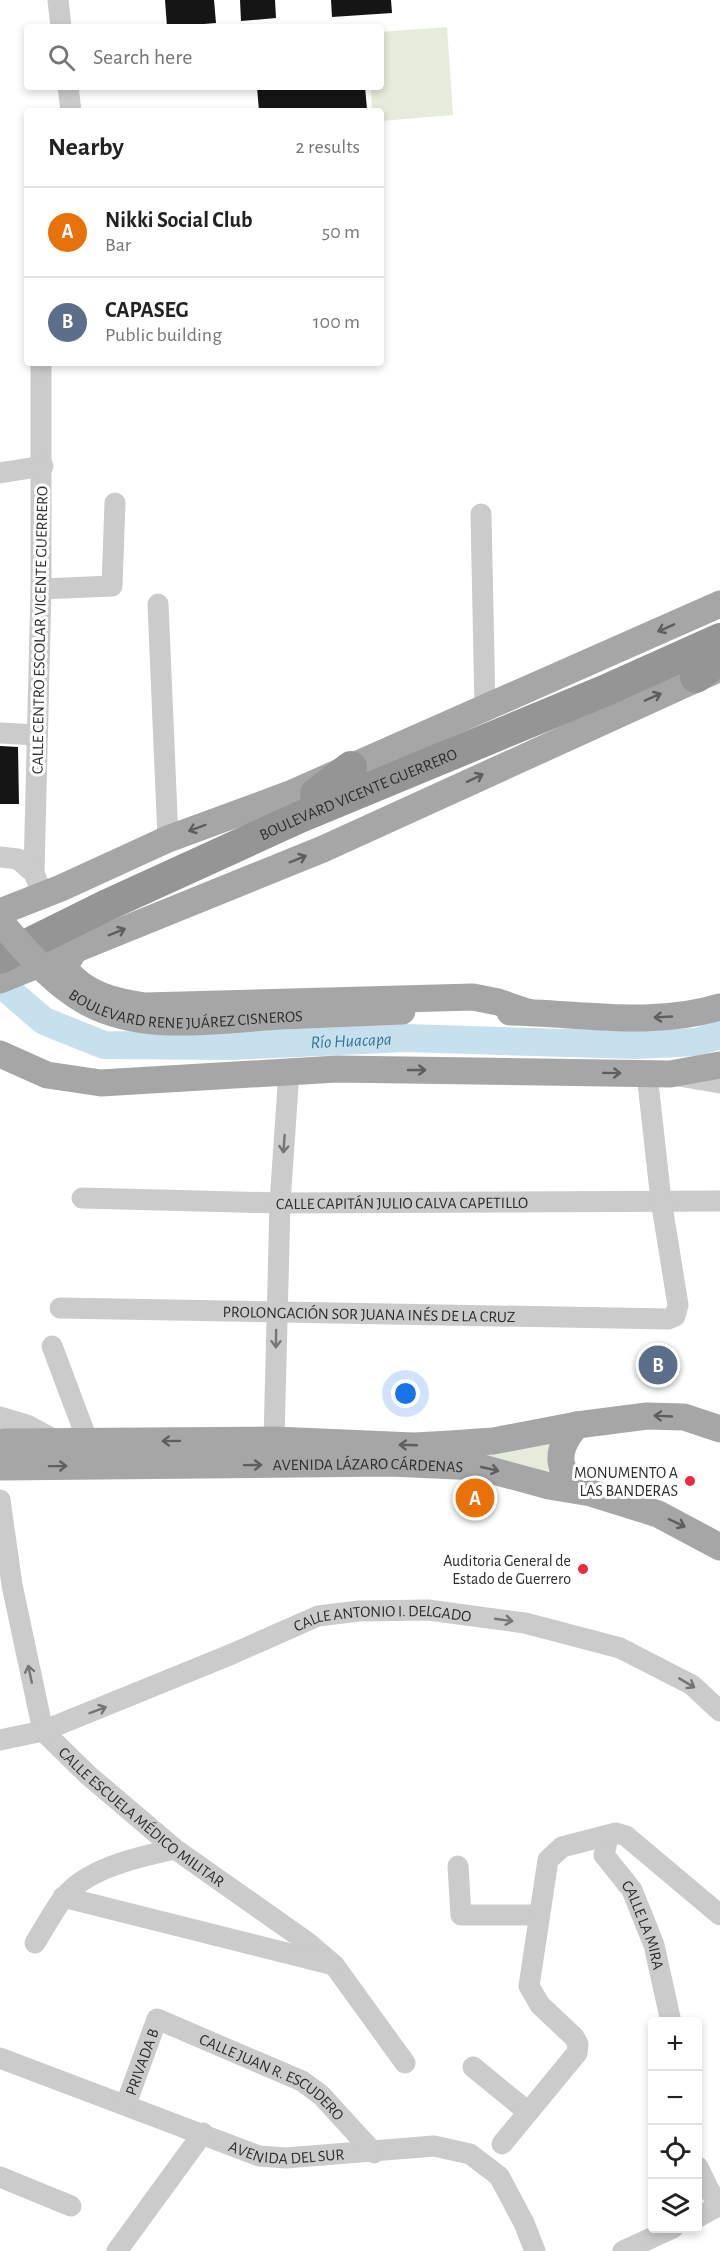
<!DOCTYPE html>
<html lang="en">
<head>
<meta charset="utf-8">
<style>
	:root { --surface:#fff; --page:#f6f6f6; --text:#222; --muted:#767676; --line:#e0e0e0; --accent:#0b8043 }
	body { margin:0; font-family:"Alegreya Sans",sans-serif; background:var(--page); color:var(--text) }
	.controls { position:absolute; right:18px; bottom:18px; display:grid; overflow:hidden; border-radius:6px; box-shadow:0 3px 9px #0003 }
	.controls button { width:54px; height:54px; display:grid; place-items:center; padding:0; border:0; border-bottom:2px solid var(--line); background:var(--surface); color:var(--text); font:30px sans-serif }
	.you { position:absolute; left:406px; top:1394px; width:21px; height:21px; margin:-15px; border:4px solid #fff; border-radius:50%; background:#1a73e8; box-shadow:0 0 0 9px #1a73e833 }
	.badge { display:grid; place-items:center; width:39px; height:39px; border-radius:50%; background:var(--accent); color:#fff; font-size:20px; font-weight:700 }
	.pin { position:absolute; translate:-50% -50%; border:3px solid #fff; box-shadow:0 2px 6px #0006 }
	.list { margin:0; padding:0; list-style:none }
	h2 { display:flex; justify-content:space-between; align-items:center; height:78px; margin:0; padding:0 24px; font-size:26px }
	h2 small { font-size:20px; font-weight:400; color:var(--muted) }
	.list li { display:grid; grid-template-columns:39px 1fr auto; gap:18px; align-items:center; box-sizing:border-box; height:90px; padding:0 24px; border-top:2px solid var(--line) }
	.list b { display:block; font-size:22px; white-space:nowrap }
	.list p { margin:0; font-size:20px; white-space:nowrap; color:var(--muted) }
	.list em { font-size:20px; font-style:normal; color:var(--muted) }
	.icon { flex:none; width:33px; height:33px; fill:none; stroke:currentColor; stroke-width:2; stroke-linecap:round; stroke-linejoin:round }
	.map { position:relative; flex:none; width:720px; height:2251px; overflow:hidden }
	.search { position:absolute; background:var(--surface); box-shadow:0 3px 9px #0003; left:24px; top:24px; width:360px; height:66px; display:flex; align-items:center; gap:15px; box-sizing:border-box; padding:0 21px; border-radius:6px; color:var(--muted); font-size:22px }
	.panel { position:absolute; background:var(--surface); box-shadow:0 3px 9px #0003; left:24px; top:108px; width:360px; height:258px; border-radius:6px }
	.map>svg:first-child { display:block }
	.green { fill:#e5ecdb }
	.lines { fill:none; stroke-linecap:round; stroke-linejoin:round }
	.river { stroke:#c6e0ed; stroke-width:28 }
	.building { fill:#151515 }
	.minor { stroke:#cbcbcb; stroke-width:21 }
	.major { stroke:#a6a6a6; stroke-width:27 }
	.highway { stroke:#959595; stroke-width:32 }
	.major-bridge { stroke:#a6a6a6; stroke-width:27 }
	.oneway { stroke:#5e5e5e }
	.oneway2 { stroke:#757575 }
	.poi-dot { fill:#ee283e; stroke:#fff; stroke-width:2 }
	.labels { text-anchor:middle; stroke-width:6; stroke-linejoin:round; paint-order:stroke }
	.street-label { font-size:16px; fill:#2e2e2e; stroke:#fff }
	.poi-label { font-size:16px; fill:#2e2e2e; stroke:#fff; text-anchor:end }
	.water-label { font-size:18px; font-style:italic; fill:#387495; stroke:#fff }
</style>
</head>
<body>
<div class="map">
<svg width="720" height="2251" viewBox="0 0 720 2251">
	<rect width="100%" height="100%" fill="#fff"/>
	<g class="green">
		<path d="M447,27L453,115L381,121V111H372L371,87H381V32Z"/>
		<path d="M559,1437V1479L84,1450Z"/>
	</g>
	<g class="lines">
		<path class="river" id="s1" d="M0,983L44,1021L104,1045L230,1046L405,1038L635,1045L697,1042L720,1035"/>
	</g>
	<g class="building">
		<path d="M165,0H214L216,23L167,27Z"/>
		<path d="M240,0H275L276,18L241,21Z"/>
		<path d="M331,0H391L392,13L332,17Z"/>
		<path d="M257,87H365L367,109L259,111Z"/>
		<path d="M0,746L18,747L19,804H0Z"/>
	</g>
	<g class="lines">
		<g class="minor">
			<path d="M58,0L61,27"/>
			<path d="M68,87L71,111"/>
			<path d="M41,363V589L34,873L43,896"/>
			<path d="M0,473L43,466"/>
			<path d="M481,514L485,708"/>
			<path d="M41,589L112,586L115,503"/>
			<path d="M158,604L168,839"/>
			<path d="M0,733L37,735"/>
			<path d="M0,857L18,859L34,873"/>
			<path d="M679,1076L720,1083"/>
			<path id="s2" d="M82,1198L280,1203L720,1201"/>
			<path id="s3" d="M60,1308L668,1319L675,1316L678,1305L661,1200L647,1074"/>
			<path d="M52,1346L88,1442"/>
			<path d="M0,1417L27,1425L55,1440"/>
			<path d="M274,1440L280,1203L288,1086"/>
			<path id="s4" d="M0,1500L12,1585L43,1731L88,1775L175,1849L307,1942L334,1965L405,2063"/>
			<path id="s5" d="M0,1740L43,1731L232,1654L318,1616L359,1611L428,1610L525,1623L620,1648L692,1685L720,1711"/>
			<path id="s6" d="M608,1837L604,1855L632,1890L654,1945L671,2022"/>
			<path d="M458,1866L461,1915H539"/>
			<path d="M63,1897L330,1964"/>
			<path d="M35,1943C44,1929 52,1913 62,1900C85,1868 139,1857 175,1849"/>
			<path id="s7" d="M0,2058L259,2156L286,2158L434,2146L470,2154L499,2176L524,2223L535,2251"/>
			<path d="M473,2067L528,2112"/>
			<path id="s8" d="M126,2104L157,2019L302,2081L321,2095L374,2153"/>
			<path d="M502,2144L577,2053L578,2044L574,2037L540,2005L529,1986L548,1860L562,1847L616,1833L626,1836L720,1915"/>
			<path d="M698,2167L710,2192L720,2202"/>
			<path d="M0,2177L71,2206"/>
			<path d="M698,2217L720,2205"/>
			<path d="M117,2251L203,2133"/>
			<path d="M623,2251L673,2228"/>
		</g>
		<g class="major">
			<path d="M0,912L61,888L168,839L290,794L720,604"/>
			<path d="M76,948L68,960L66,970C85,995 116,1002 145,1006L473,997L498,1002L527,1012"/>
			<path d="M0,980L323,849L716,670"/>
			<path d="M510,1012C579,1013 652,1028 720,1007"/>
			<path d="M0,1054L47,1075L101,1083L337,1069L670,1074L720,1065"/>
			<path d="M577,1425C553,1451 555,1477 589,1492"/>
			<path d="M0,1442L274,1440L414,1446L451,1444L493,1441L577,1425L647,1416L684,1417L720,1429"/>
			<path id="s9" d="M0,1467L390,1463L479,1467L549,1486L591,1493L658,1514L720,1547"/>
		</g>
		<g class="highway">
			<path d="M696,677L720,658"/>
			<path d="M316,794L351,767"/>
			<path id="s10" d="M0,958L105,906L300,817L604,691L720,639"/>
		</g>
		<path class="major-bridge" id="s11" d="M0,922C25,949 50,981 83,1000C142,1035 220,1019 284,1016C323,1014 363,1013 402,1011"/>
	</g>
	<defs><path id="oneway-shaft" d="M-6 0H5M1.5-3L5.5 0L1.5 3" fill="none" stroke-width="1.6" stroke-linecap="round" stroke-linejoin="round" transform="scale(1.5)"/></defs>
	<g class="oneway">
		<use href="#oneway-shaft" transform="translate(666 628) rotate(156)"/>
		<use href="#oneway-shaft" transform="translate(653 697) rotate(-24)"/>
		<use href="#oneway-shaft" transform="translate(475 778) rotate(-25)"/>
		<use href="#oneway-shaft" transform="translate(197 828) rotate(160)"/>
		<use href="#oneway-shaft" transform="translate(298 859) rotate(-22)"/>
		<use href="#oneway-shaft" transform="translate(117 932) rotate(-22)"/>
		<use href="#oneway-shaft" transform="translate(663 1017) rotate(177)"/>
		<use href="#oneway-shaft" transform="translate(417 1070)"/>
		<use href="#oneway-shaft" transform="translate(612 1073) rotate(1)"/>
		<use href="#oneway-shaft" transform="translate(663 1416) rotate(-177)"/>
		<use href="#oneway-shaft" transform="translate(171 1441) rotate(179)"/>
		<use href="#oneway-shaft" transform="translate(408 1445) rotate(-178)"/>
		<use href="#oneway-shaft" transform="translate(253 1465) rotate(-1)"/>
		<use href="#oneway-shaft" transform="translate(58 1466) rotate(-1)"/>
		<use href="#oneway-shaft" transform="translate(490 1469) rotate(13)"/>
		<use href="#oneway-shaft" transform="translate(677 1523) rotate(25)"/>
	</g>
	<g class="oneway2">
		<use href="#oneway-shaft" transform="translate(284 1144) rotate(94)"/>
		<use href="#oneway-shaft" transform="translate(276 1339) rotate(91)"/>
		<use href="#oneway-shaft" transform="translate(504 1620) rotate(8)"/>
		<use href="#oneway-shaft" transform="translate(30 1674) rotate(-102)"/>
		<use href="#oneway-shaft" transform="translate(687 1683) rotate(31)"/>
		<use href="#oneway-shaft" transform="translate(98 1710) rotate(-21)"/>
	</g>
	<g class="poi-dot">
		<circle cx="690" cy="1481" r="6"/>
		<circle cx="583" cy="1569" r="6"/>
	</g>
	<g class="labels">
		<g class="street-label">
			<text transform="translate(39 630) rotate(-89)" y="6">CALLE CENTRO ESCOLAR VICENTE GUERRERO</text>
			<text dy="6" stroke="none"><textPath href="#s10" startOffset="394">BOULEVARD VICENTE GUERRERO</textPath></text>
			<text dy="6" stroke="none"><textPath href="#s11" startOffset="219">BOULEVARD RENE JUÁREZ CISNEROS</textPath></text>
			<text dy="6" stroke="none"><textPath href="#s2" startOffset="320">CALLE CAPITÁN JULIO CALVA CAPETILLO</textPath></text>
			<text dy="6" stroke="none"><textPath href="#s3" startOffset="309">PROLONGACIÓN SOR JUANA INÉS DE LA CRUZ</textPath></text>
			<text dy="6" stroke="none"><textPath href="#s9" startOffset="368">AVENIDA LÁZARO CÁRDENAS</textPath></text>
			<text dy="6" stroke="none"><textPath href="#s5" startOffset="406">CALLE ANTONIO I. DELGADO</textPath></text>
			<text dy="6" stroke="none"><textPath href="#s4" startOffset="366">CALLE ESCUELA MÉDICO MILITAR</textPath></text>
			<text dy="6" stroke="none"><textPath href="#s6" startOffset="100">CALLE LA MIRA</textPath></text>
			<text dy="6" stroke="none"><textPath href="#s8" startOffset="45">PRIVADA B</textPath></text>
			<text dy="6" stroke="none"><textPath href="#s8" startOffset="220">CALLE JUAN R. ESCUDERO</textPath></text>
			<text dy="6" stroke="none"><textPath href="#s7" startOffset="304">AVENIDA DEL SUR</textPath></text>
		</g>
		<g class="poi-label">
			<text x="678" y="1478">MONUMENTO A<tspan x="678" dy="18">LAS BANDERAS</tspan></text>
			<text x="571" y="1566">Auditoria General de<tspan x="571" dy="18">Estado de Guerrero</tspan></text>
		</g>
		<g class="water-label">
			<text dy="6" stroke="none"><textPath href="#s1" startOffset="370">Río Huacapa</textPath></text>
		</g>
	</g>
</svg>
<div class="controls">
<button>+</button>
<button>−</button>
<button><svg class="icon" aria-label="locate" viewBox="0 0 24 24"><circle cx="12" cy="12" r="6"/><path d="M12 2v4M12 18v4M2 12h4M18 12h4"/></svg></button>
<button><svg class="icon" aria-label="layers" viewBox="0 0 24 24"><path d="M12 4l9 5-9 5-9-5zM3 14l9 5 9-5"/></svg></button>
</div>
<div class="you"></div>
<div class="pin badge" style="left:475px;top:1498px;background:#e8710a">A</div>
<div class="pin badge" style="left:658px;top:1365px;background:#5c6f8a">B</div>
<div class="search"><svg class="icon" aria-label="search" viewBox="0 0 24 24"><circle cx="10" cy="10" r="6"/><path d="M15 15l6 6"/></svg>Search here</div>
<section class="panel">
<h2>Nearby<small>2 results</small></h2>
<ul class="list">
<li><span class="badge" style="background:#e8710a">A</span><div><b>Nikki Social Club</b><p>Bar</p></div><em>50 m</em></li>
<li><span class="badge" style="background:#5c6f8a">B</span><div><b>CAPASEG</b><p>Public building</p></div><em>100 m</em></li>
</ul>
</section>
</div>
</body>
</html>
